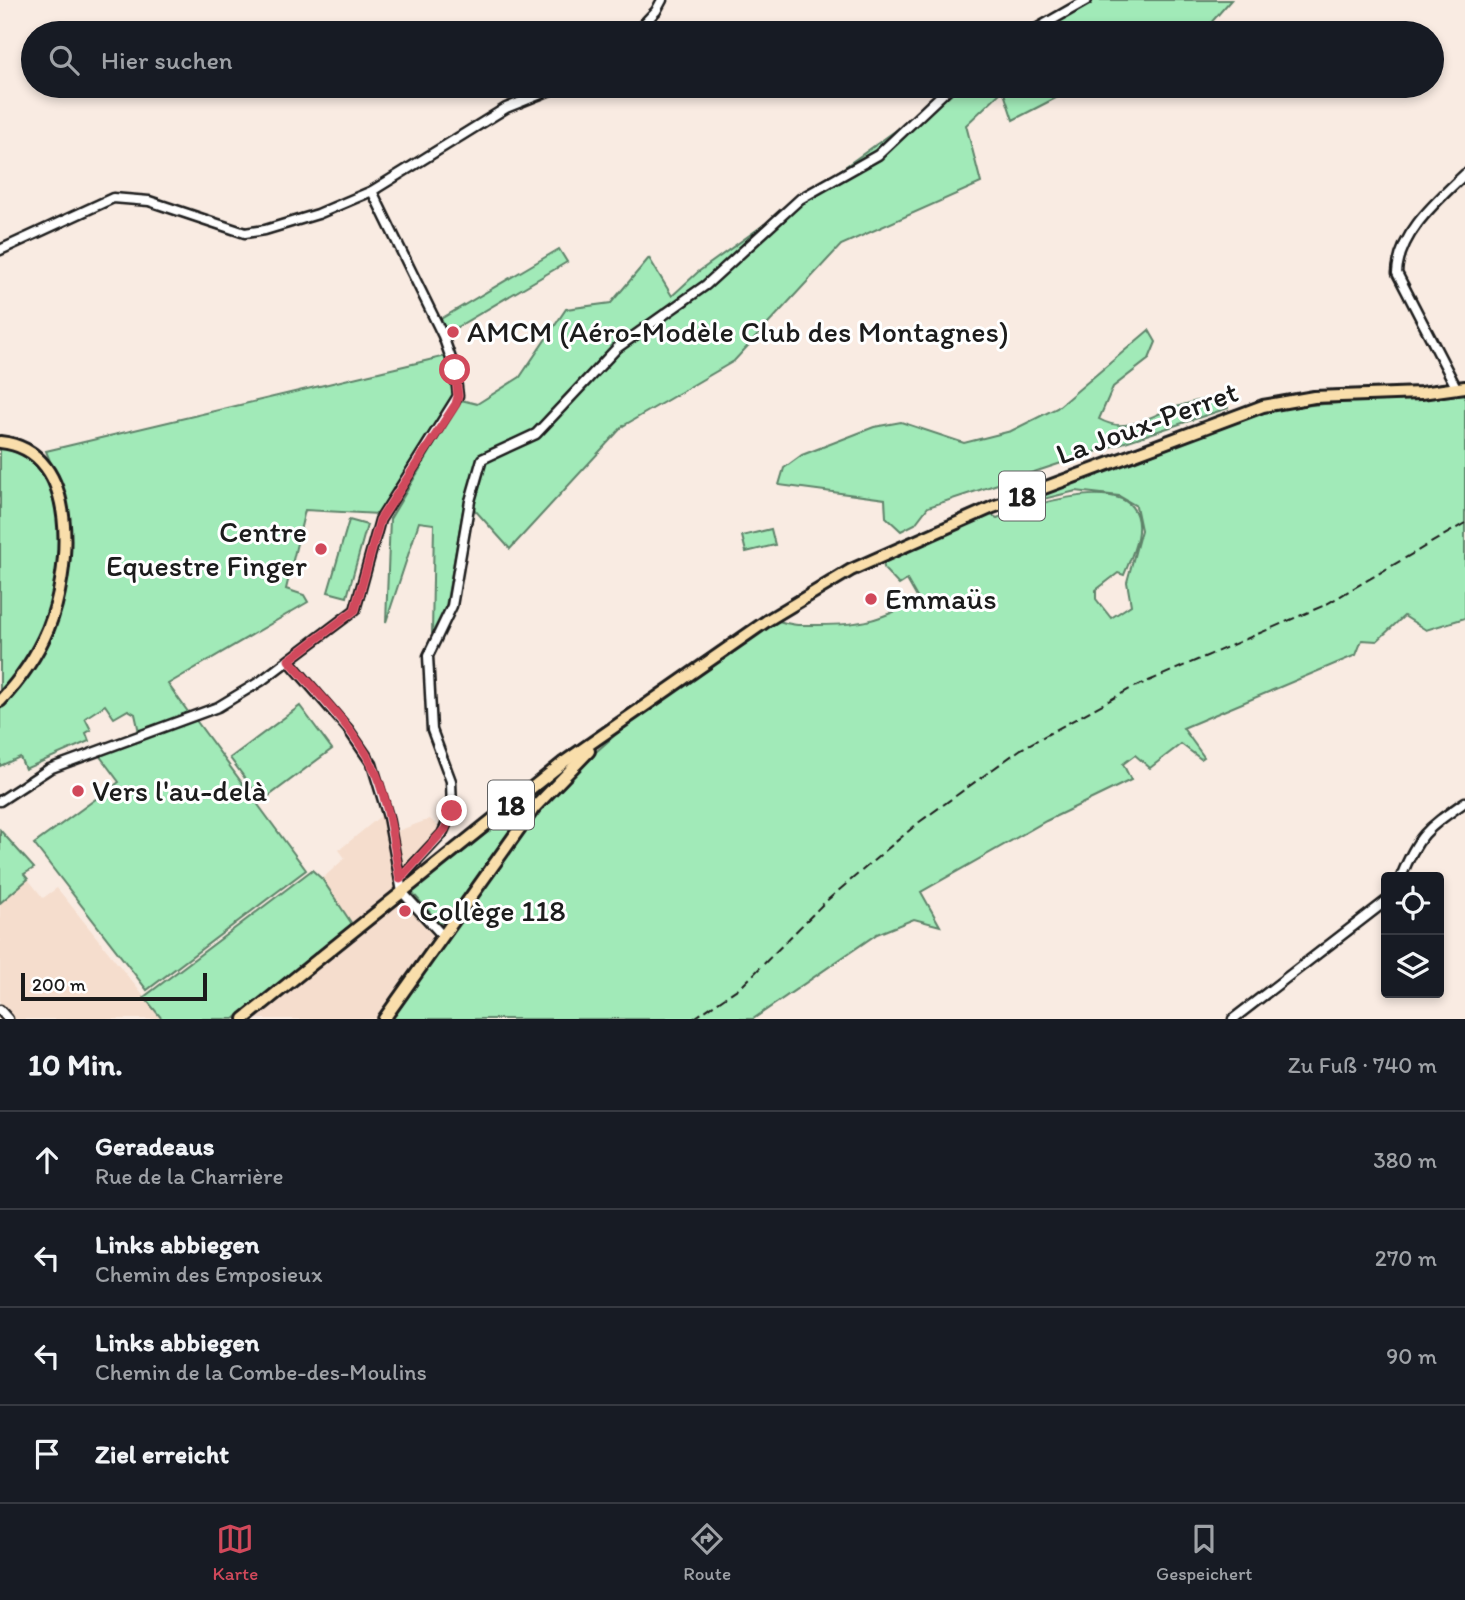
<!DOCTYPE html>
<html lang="de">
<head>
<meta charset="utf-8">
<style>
	:root { --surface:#171b24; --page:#20242c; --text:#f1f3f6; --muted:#9ea1a6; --line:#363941; --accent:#d1495b }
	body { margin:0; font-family:Itim,sans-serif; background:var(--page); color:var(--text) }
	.controls { position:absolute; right:21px; bottom:21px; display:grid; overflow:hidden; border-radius:7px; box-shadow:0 4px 10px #0003 }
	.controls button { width:63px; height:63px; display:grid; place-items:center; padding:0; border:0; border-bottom:2px solid var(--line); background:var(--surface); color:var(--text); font:35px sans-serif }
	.scale { position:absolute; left:21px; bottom:18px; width:186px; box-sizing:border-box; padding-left:7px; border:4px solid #1c1c1c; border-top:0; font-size:19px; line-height:24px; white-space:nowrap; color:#1c1c1c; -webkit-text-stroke:5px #fff; paint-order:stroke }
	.stop { position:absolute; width:21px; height:21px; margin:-16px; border:5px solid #d1495b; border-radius:50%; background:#fff }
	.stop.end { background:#d1495b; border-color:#fff; box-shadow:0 2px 7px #0008 }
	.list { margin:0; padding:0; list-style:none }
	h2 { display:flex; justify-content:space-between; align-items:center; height:91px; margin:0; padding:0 28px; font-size:30px }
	h2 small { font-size:23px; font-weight:400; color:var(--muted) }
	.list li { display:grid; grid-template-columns:46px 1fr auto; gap:21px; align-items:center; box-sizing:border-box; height:98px; padding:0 28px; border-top:2px solid var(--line) }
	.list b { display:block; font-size:26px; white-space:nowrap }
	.list p { margin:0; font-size:23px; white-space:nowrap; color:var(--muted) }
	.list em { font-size:23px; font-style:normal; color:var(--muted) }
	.icon { flex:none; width:38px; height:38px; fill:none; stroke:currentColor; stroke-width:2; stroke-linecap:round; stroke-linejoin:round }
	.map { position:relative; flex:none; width:1465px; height:1019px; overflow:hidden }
	.search { position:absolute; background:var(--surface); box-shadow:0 4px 10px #0003; left:21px; right:21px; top:21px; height:77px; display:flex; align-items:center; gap:18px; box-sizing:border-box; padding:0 24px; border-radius:38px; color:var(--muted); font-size:26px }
	.sheet { height:483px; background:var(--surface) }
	nav { display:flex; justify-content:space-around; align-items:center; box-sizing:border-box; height:98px; border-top:2px solid var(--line); background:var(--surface); font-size:19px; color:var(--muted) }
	nav a { display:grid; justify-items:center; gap:4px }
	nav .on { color:var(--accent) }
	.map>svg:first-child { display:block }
	.built { fill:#f5ddcd }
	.green { fill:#a1eab8; stroke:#5e836a; stroke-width:2 }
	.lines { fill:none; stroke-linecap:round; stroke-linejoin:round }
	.minor-casing { stroke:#1c1c1c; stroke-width:13 }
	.major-casing { stroke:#1c1c1c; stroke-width:16 }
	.minor { stroke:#fff; stroke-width:8 }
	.major { stroke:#f9deab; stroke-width:10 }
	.rail { stroke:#1c1c1c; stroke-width:2; stroke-dasharray:10 5; stroke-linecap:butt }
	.route { stroke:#d1495b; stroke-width:9 }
	.poi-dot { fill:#d1495b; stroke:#fff; stroke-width:2.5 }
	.labels { text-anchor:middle; stroke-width:6; stroke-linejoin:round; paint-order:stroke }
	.shield { fill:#fff; stroke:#606060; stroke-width:2 }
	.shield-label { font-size:28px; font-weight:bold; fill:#1c1c1c }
	.poi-label { font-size:30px; fill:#1c1c1c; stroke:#fff; text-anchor:start }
	.street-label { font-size:30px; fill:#1c1c1c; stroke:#fff }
</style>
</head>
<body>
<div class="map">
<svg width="1465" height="1019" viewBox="0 0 1465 1019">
	<rect width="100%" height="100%" fill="#f9ebe2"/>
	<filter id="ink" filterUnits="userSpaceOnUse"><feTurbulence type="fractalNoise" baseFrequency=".0143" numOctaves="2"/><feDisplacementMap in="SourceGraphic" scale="14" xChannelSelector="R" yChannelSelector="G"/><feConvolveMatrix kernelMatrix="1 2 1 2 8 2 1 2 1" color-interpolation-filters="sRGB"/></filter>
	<g filter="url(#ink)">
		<g class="built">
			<path d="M388,810L395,832L430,819L447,834L404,883L443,926L379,1019H234L352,924L322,879L345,858L339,850Z"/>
			<path d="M28,879L43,898L57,888L162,1019H0V903Z"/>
		</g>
		<g class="green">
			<path d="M1092,0H1231L1202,33H1033Z"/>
			<path d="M958,86H1079L1013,120L1003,90L966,125L981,183L841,245L734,361L623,426L510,549L465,499L446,606L432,634L434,524L419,522L386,622L390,519L461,400L477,404L520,377L566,309L611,303L649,258L672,296L698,272Z"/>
			<path d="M559,249L567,262L447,333L439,320Z"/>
			<path d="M1149,330L1156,342L1149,359L1113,387L1099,419C1124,433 1142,420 1166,411C1184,403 1205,399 1225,395L1228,408L928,507L915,524L901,531L886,517L885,499L779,485L784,468L802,455L874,427L901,422L964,443L1011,431L1057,408Z"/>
			<path d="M446,356L453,379L454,395L450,405L426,437L379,514L305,510L286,589L304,595L308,602L168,684L191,716L139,732L135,714L128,710L114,718L105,705L85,718L91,730L86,733L89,741L25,769L20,757L0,766V706L46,641L69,539L65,498L46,451Z"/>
			<path d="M1465,392V618L1426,630L1404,616L1377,641L1362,640L1356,655L1183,728L1204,757L1201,759L1181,744L1150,768L1135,755L1123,764L1131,780L1046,821L921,892L940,926L914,919L877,934L753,1019H392C447,946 492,864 553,795C616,724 699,671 779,621C792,626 804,625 818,625C865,625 877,620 919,601L907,580L899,585L885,570L882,561L987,513L997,518C1025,507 1109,479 1132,507C1147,526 1131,557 1124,575L1118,573L1096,590V599L1111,618L1131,605L1127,582L1141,530L1136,506L1119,496L1076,491L1002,509L1249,416C1321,397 1393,405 1465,392Z"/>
			<path d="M0,448C71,459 69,560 51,615C41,645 19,672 0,696Z"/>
			<path d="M349,520L367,525L347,597L328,592Z"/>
			<path d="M771,529L775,545L746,552L742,536Z"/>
			<path d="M300,706L332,749L262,801L230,758Z"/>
			<path d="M195,719L306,870L147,990L34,844L119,782L99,755Z"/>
			<path d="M567,765L512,828L449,917L440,924L410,890Z"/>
			<path d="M0,830L34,868L24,874L28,879L0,903Z"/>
			<path d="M312,870L322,879L352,924L234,1019H162L144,997Z"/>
		</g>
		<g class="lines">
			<defs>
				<g id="minor">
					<path d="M635,33L656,11L662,0"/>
					<path d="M1029,33L1087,0"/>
					<path d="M0,250L113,198L149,201L245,233L265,230L318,214L372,191L506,108L561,86"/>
					<path d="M1457,389L1397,273C1399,233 1437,201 1465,174"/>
					<path d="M289,661L348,729L372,764L388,817L402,892L442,935"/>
					<path d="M0,801L49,769L218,707L261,681L355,610L380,520L458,396L455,370L443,336L372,191"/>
					<path d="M1401,877C1418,834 1428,828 1465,802"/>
					<path d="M400,879L442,834L452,811L451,781L432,730L428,656L452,606L470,501L482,459L536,434L617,348L706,285L800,199L878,155L951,86"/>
					<path d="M0,1010L8,1019"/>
					<path d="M1233,1019L1386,901"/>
				</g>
				<g id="major">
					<path d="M0,442C83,450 70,575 48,629C37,655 20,680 0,701"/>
					<path d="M244,1019L564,762L768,620L851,570L993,507L1263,406L1314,397L1421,393L1465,387"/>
					<path d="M384,1019L534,808L589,751"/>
				</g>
			</defs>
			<use href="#minor" class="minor-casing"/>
			<use href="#major" class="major-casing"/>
			<use href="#minor" class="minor"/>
			<use href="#major" class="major"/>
			<path class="rail" d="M693,1019L743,985L825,902L918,823L1021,749L1130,689L1325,605L1465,523"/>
		</g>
	</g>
	<g class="lines" filter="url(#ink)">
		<path class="route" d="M452,811L445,829L400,879C393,841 389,798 371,763C351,725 317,693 289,660L355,610L380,520L456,404L458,396L455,370"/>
	</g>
	<g class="poi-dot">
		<circle cx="453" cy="332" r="7"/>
		<circle cx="321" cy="549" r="7"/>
		<circle cx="871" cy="599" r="7"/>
		<circle cx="78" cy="791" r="7"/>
		<circle cx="405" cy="911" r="7"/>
	</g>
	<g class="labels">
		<g class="shield">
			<rect x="999" y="471.5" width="46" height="49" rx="5"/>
			<rect x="488" y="780.5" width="46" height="49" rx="5"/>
		</g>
		<g class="shield-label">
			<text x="1022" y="506">18</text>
			<text x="511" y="815">18</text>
		</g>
		<g class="poi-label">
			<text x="467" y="342">AMCM (Aéro-Modèle Club des Montagnes)</text>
			<text x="307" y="542" text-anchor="end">Centre<tspan x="307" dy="34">Equestre Finger</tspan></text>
			<text x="885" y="609">Emmaüs</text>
			<text x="92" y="801">Vers l'au-delà</text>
			<text x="419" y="921">Collège 118</text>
		</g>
		<g class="street-label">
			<text transform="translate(1147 423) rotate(-20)" y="10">La Joux-Perret</text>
		</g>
	</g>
</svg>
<div class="controls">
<button><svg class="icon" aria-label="locate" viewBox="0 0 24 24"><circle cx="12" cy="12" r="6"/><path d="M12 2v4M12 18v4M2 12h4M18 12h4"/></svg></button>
<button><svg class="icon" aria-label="layers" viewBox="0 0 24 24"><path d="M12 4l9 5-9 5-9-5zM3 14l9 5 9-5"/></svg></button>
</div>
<div class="scale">200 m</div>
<div class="stop" style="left:455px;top:370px"></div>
<div class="stop end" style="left:452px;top:811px"></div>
<div class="search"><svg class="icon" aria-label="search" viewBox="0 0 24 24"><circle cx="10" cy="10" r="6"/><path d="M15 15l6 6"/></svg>Hier suchen</div>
</div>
<section class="sheet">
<h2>10 Min.<small>Zu Fuß · 740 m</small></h2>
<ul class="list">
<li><svg class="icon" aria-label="ahead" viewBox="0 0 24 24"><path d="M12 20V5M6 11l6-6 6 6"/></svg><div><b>Geradeaus</b><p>Rue de la Charrière</p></div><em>380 m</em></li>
<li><svg class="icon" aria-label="left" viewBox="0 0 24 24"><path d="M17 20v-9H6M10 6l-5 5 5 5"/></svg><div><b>Links abbiegen</b><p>Chemin des Emposieux</p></div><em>270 m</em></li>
<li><svg class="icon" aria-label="left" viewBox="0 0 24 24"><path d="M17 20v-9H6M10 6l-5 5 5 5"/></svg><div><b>Links abbiegen</b><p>Chemin de la Combe-des-Moulins</p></div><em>90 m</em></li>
<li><svg class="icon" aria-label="arrive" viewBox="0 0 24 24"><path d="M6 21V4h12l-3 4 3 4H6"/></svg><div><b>Ziel erreicht</b></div></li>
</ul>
</section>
<nav>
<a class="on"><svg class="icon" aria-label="map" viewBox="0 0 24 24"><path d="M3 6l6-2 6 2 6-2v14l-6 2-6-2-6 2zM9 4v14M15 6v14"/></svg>Karte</a>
<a><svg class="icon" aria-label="directions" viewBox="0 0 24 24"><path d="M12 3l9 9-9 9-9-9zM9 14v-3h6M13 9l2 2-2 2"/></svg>Route</a>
<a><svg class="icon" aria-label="saved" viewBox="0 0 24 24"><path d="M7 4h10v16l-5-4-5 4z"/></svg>Gespeichert</a>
</nav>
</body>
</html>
